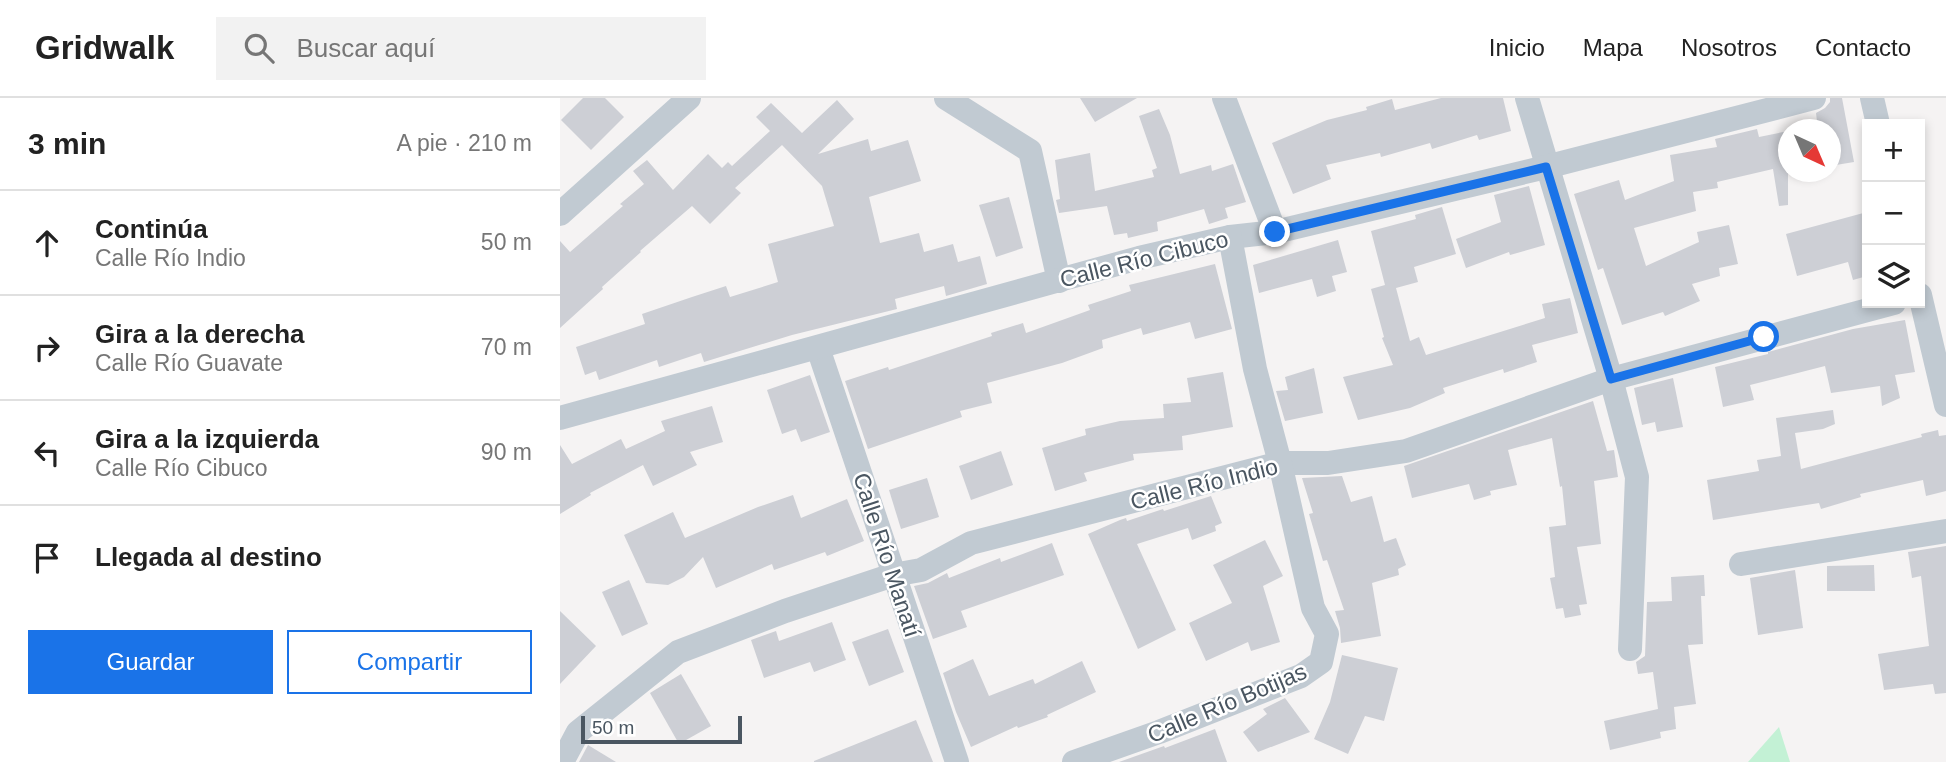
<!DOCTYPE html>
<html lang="es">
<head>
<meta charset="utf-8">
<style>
	:root { --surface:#fff; --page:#f2f2f2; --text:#222; --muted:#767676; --line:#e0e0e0; --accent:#1a73e8 }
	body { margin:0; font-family:Helvetica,sans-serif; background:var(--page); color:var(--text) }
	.controls { position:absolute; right:21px; top:21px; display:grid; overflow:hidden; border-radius:0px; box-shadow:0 4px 10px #0003 }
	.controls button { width:63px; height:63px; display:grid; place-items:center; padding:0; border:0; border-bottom:2px solid var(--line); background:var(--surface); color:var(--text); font:35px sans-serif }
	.compass { position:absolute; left:1218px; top:21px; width:63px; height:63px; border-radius:50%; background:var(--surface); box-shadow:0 4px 10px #0003; rotate:136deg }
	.scale { position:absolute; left:21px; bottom:18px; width:161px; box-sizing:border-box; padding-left:7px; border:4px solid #4a5661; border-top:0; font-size:19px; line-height:24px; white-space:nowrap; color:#4a5661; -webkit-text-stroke:5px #fff; paint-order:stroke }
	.stop { position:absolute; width:21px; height:21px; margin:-16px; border:5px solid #1a73e8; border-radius:50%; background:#fff }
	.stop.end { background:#1a73e8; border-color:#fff; box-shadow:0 2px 7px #0008 }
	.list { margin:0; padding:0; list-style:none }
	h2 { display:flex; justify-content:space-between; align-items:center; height:91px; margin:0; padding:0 28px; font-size:30px }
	h2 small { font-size:23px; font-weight:400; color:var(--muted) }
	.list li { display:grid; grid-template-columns:46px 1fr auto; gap:21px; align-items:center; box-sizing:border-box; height:105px; padding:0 28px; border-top:2px solid var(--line) }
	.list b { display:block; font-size:26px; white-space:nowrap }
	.list p { margin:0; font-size:23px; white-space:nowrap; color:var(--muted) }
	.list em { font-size:23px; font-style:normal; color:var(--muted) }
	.actions { display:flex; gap:14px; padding:21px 28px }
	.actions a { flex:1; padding:16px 0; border:2px solid var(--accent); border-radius:0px; text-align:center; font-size:24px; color:var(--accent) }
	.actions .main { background:var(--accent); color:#fff }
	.icon { flex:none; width:38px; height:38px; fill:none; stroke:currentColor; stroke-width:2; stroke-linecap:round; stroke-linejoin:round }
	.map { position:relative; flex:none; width:1386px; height:664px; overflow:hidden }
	header { display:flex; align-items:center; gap:42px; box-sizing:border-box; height:98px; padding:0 35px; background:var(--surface); border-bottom:2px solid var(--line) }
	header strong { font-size:33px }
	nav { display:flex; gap:38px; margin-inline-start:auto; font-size:24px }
	.search { width:490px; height:63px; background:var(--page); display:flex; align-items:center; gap:18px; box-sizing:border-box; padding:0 24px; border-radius:0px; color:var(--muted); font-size:26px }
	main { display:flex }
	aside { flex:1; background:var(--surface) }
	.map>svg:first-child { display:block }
	.green { fill:#c3f1d5 }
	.building { fill:#cdcfd5 }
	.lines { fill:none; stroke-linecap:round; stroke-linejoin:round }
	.minor { stroke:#c1cad2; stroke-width:24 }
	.route { stroke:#1a73e8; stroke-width:9 }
	.labels { text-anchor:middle; stroke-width:5; stroke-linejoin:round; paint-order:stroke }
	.street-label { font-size:23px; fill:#4a5661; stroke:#fff }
</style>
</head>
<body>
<header>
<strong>Gridwalk</strong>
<div class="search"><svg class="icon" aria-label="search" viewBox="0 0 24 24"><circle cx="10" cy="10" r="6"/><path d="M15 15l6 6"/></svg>Buscar aquí</div>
<nav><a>Inicio</a><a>Mapa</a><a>Nosotros</a><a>Contacto</a></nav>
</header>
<main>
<aside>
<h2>3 min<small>A pie · 210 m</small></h2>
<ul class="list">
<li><svg class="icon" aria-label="ahead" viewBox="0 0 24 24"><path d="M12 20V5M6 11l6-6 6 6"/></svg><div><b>Continúa</b><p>Calle Río Indio</p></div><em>50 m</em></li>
<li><svg class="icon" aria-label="right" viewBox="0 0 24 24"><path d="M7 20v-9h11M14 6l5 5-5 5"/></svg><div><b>Gira a la derecha</b><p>Calle Río Guavate</p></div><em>70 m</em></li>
<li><svg class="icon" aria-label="left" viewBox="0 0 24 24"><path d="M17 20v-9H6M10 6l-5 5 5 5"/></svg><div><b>Gira a la izquierda</b><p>Calle Río Cibuco</p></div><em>90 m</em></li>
<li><svg class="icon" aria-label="arrive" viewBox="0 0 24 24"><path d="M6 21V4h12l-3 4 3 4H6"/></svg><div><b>Llegada al destino</b></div></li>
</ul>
<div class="actions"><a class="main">Guardar</a><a>Compartir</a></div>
</aside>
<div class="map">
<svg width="1386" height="664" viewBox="0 0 1386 664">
	<rect width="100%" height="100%" fill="#f5f3f3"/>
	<path class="green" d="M1219,629L1230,664H1188Z"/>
	<g class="building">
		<path d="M23,0H45L64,19L31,52L1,22Z"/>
		<path d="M520,0H577L535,24Z"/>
		<path d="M881,0H943L951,33L919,42L917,37L872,51L870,45L821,59L820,55L766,67L771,81L733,96L712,45L767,22L807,12L806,9L832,1L835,12Z"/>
		<path d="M1270,0H1282L1294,64L1270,68V32H1258L1256,15L1265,10L1270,4Z"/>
		<path d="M277,2L294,21L258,56L308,41L311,53L348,42L361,83L309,99L320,145L359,135L364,154L393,146L398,164L420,158L427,186L386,198L384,188L335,201L337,211L232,237L144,264L141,255L99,269L97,262L39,282L36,273L25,277L16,249L85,226L82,216L132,199L166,188L170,199L218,184L208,146L274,128L262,88L222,47L175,90L181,95L150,126L132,108L80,153L81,154L42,189L43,191L0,230V143L10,154L63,108L60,106L84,86L73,73L87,62L113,92L148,56L162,70L168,64L172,68L210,33L196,19L211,5L242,35Z"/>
		<path d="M599,11L610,37L620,76L651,67L652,73L673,66L686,104L665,110L668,120L649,126L644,111L597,124L598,133L568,140L567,135L554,137L547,108L499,115L496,102L500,101L495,62L530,55L535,93L594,79L592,72L597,70L579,18Z"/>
		<path d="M1197,31L1199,39L1228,33V107L1219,108L1213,71L1157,84L1158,90L1133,94L1136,113L1074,130L1086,168L1139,144L1137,134L1169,127L1178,166L1159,170L1160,178L1132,186L1140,203L1105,218L1103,214L1062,227L1043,170L1038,172L1014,96L1059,82L1065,102L1114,83L1110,57L1157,49L1155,41Z"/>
		<path d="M969,88L985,147L950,157L949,154L906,170L896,141L941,124L934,97Z"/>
		<path d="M449,99L463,150L436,159L419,107Z"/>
		<path d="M882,109L896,156L854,169L858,184L836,190L850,243L859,239L866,257L985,220L982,206L1010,200L1018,235L972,247L977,264L944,275L943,271L883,290L885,295L850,310L798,322L783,279L833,267L822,240L824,239L811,191L825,187L811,133L856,121L855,117Z"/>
		<path d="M1307,114V178L1293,182L1288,164L1237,178L1226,136Z"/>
		<path d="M778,142L787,174L772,178L776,193L757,199L752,181L699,195L693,167Z"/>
		<path d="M655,166L672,231L635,241L630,224L583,237L581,230L542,242L543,250L502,265L427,285L432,305L400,313L402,319L308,351L285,283L328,269L329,272L432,238L431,235L463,225L466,235L530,212L528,207L571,193L569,187Z"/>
		<path d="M1345,222L1355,274L1335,277L1340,300L1322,308L1320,288L1271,295L1265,268L1190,287L1194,302L1163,309L1155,269L1208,256V254L1293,231Z"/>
		<path d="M754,270L763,315L725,323L716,293L728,292L725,279Z"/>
		<path d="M663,274L673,329L622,338L623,352L573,356L574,362L524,375L527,383L495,393L482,350L526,337L525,331L560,323L604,320L603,306L631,304L627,280Z"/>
		<path d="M250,277L270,334L241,344L236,331L222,336L207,292Z"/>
		<path d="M1113,280L1123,329L1097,334L1095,324L1082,327L1074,290Z"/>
		<path d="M1033,303L1047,353L1054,352L1058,379L1034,383L1041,446L1017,449L1027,506L1019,507L1021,517L1005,520L1003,510L996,511L990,480L995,479L989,429L1006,427L1002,388L1000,389L992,340L948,352L957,387L930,393L931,397L914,402L909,386L852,400L844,368Z"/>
		<path d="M152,308L163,344L130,354L137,367L93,388L83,367L30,395L31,397L0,416V347L12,366L61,341L66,351L105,333L101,323Z"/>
		<path d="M1273,312L1275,326L1263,331L1235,335L1241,371L1362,339L1361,336L1378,332L1379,338L1386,337V393L1366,398L1363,382L1300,396L1301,399L1261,411L1259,405L1153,422L1147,382L1199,373L1197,362L1221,358L1216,320Z"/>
		<path d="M441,353L453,387L411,402L399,368Z"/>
		<path d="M782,378L791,404L812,398L824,444L836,440L846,467L838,471L839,477L812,485L821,538L781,545L780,530L775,513L784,512L767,462L763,463L749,416L753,415L742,380Z"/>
		<path d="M367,380L379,419L341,431L329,392Z"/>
		<path d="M233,397L241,420L287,401L304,443L267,458L265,454L214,472L212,466L156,490L143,459L124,479L108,487L86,485L64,437L113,414L125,440L198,409Z"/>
		<path d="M651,398L662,425L655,428L656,433L632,442L628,430L577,446L616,532L578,551L528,436L560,422L566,420L567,423L603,411L604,413Z"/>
		<path d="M705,442L723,478L703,488L720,544L691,553L688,544L646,563L629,525L672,505L653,467Z"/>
		<path d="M492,445L504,477L401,513L407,529L373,541L354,488L368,485L387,475L389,480L440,460L441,464Z"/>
		<path d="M1386,448V595L1375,596L1373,586L1324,592L1318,556L1369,548L1361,478L1352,480L1348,454Z"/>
		<path d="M1314,467L1315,493H1267V468Z"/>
		<path d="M1235,472L1243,530L1198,537L1190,480Z"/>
		<path d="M1144,477L1145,498H1141L1143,546L1128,547L1136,606L1114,609L1116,631L1100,634L1101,640L1050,652L1044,623L1098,611L1093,574L1078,576L1076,564L1085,558L1087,504L1112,503L1111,479Z"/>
		<path d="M69,482L88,526L62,538L42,494Z"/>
		<path d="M0,513L36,548L0,586Z"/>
		<path d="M272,524L286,562L254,574L250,564L204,580L191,542L216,533L219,543Z"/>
		<path d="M328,531L344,574L309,588L292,544Z"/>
		<path d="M782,557L838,570L824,623L805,618L788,656L754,641L770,604Z"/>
		<path d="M413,561L429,598L473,581L475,586L522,563L536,594L487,617L488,619L458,630L457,628L411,649L396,614L383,575Z"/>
		<path d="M121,576L151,628L119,646L90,595Z"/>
		<path d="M725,600L750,634L698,654L683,634L707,616L703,611Z"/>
		<path d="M356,622L373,664H254V663Z"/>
		<path d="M655,631L667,664H559L604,648L605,650Z"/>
		<path d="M28,647L56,664H19Z"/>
	</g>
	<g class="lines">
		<g class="minor">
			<path d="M386,0L470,53L499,183"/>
			<path d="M664,0L715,134"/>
			<path d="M967,0L1051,281L1077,379L1070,551"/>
			<path d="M1312,0L1318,26"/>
			<path d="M0,116L129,0"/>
			<path d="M1360,197L1386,307"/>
			<path d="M258,250L397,664"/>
			<path d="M0,320L579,160L670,139L715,134L986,69L1254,0"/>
			<path d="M1181,466L1386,433"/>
			<path d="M2,664L18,634L118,554L225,513L333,477L361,472L411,445L720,365H768L846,353L1051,281L1334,205"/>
			<path d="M514,664L599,634L741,578L761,564L767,536L753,510L720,365L695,271L670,139"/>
		</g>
	</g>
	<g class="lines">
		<path class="route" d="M715,134L986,69L1051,281L1204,239"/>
	</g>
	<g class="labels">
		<g class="street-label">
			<text transform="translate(584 161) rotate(-14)" y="8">Calle Río Cibuco</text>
			<text transform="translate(644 386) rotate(-14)" y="8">Calle Río Indio</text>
			<text transform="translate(327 457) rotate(72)" y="8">Calle Río Manatí</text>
			<text transform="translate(667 605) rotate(-23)" y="8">Calle Río Botijas</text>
		</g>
	</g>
</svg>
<div class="controls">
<button>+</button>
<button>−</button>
<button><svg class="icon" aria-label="layers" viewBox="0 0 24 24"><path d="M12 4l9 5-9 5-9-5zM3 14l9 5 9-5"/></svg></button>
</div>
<svg class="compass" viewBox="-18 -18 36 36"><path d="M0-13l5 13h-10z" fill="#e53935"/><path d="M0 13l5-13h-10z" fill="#767676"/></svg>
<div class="scale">50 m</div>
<div class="stop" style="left:1204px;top:239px"></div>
<div class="stop end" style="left:715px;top:134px"></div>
</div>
</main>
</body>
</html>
